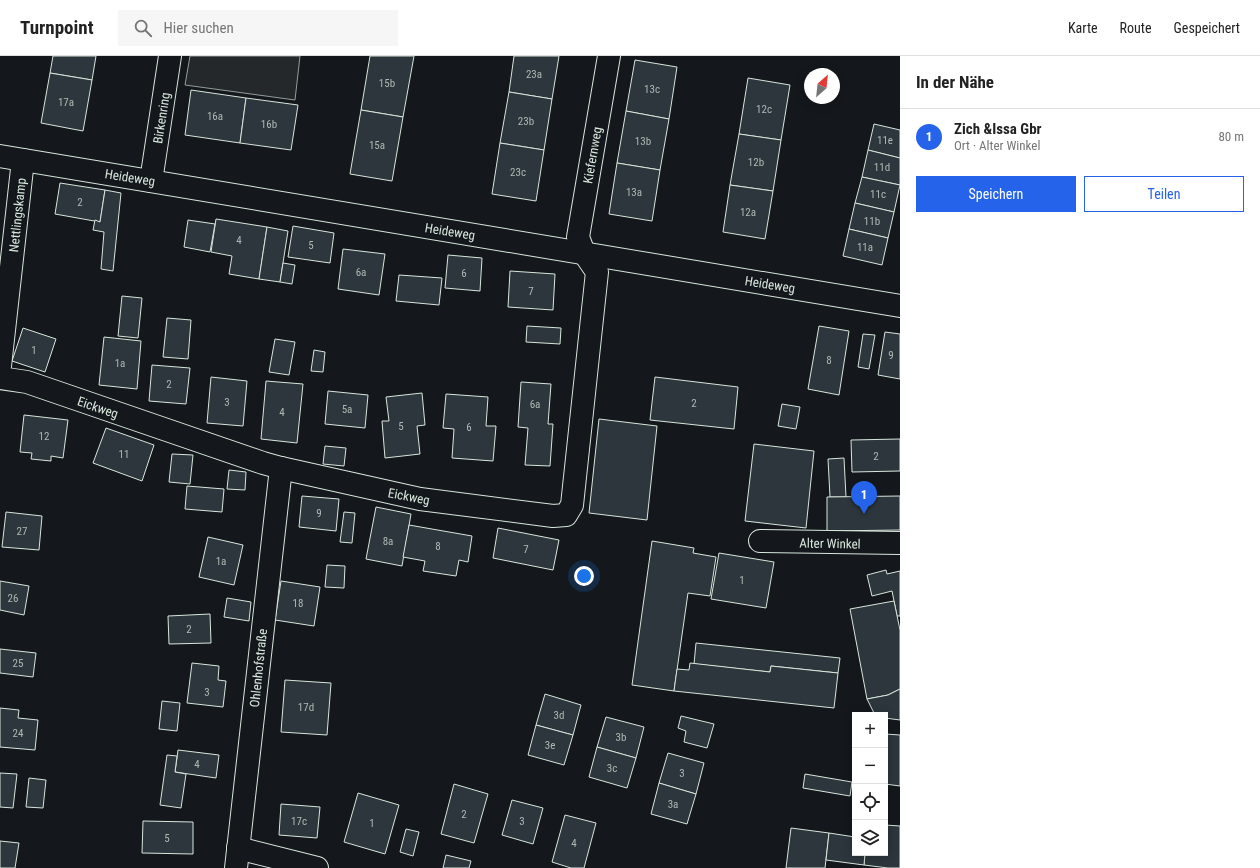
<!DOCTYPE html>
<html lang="de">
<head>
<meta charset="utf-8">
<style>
	:root { --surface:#fff; --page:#f6f6f6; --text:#222; --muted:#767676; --line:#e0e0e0; --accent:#2563eb }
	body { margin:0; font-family:"Roboto Condensed",sans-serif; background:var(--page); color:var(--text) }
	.controls { position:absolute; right:12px; bottom:12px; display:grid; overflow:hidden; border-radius:0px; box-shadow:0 2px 10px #0003 }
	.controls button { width:36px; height:36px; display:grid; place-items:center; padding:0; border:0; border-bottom:1px solid var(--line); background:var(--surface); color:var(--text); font:20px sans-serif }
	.compass { position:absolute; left:804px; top:12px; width:36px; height:36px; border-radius:50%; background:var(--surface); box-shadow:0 2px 10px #0003; rotate:27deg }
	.you { position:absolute; left:584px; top:520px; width:14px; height:14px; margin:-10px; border:3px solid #fff; border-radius:50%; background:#1a73e8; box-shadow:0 0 0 6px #1a73e833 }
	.badge { display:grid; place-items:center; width:26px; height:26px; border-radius:50%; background:var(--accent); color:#fff; font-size:13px; font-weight:700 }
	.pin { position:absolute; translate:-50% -33px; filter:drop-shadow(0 1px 2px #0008) }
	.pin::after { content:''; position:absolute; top:21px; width:14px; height:12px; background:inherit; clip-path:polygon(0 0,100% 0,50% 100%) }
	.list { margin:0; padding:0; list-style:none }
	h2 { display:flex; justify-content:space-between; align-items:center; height:52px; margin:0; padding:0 16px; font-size:17px }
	h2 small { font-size:13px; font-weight:400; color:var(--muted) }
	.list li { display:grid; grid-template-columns:26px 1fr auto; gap:12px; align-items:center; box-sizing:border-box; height:56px; padding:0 16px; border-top:1px solid var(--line) }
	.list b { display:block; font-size:15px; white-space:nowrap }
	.list p { margin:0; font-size:13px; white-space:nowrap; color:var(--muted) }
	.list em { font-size:13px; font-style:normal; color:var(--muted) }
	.actions { display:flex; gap:8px; padding:12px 16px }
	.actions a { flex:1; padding:9px 0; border:1px solid var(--accent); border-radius:0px; text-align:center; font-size:14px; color:var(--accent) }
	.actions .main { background:var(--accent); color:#fff }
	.icon { flex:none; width:22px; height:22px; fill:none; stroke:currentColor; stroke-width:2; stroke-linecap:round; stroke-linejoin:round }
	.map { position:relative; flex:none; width:900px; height:812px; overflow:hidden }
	header { display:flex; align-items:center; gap:24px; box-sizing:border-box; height:56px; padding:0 20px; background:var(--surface); border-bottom:1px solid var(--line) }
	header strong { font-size:19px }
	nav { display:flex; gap:22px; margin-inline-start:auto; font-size:14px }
	.search { width:280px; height:36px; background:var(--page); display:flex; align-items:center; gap:10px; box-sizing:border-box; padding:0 14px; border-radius:0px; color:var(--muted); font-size:15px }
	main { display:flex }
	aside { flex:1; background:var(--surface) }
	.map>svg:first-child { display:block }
	.parking { fill:#24282b; stroke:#939e99 }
	.building { fill:#2c363c; stroke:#d8e6dc }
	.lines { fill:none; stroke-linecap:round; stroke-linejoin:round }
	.minor-casing { stroke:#d8e6dc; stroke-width:24 }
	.minor { stroke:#14181c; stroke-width:22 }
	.labels { text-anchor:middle; stroke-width:3; stroke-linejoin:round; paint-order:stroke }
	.number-label { font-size:11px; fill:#adbab4 }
	.street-label { font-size:13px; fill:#d8e6dc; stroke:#14181c }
</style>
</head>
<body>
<header>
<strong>Turnpoint</strong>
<div class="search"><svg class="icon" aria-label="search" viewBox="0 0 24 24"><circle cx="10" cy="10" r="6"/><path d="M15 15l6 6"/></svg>Hier suchen</div>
<nav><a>Karte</a><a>Route</a><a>Gespeichert</a></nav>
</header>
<main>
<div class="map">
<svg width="900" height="812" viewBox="0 0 900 812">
	<rect width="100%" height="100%" fill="#14181c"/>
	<path class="parking" d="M190,0H300L295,44L185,29Z"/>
	<g class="building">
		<path d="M53,0H96L92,24L50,17Z"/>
		<path d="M370,0H414L403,61L361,54Z"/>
		<path d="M514,0H559L552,43L509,36Z"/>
		<path d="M635,4L677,11L669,63L626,55Z"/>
		<path d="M50,17L92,24L83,75L41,67Z"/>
		<path d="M748,22L790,29L781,84L739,78Z"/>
		<path d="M191,34L246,42L240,87L185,79Z"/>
		<path d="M509,36L552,43L544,94L500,87Z"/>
		<path d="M246,42L298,49L291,94L240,87Z"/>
		<path d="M361,54L403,61L392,125L350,118Z"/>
		<path d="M626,55L669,63L660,114L617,107Z"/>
		<path d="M874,68L900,74V102L868,94Z"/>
		<path d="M739,78L781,84L773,135L730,129Z"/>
		<path d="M500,87L544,94L536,145L492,138Z"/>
		<path d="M868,94L900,102V129L862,121Z"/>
		<path d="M617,107L660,114L652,165L609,158Z"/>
		<path d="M862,121L900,129L894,156L855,147Z"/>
		<path d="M60,127L105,134L100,166L55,158Z"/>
		<path d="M730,129L773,135L765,183L723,176Z"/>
		<path d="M105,134L121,137L113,215L101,213L104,176L93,174L95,164L100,166Z"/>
		<path d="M855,147L894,156L888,182L849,173Z"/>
		<path d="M216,163L267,171L259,223L229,218L232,200L211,196Z"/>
		<path d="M188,164L215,168L210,196L184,191Z"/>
		<path d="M293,170L334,177L330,207L288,201Z"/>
		<path d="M267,171L288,175L280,226L259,223Z"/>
		<path d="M849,173L888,182L882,209L843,200Z"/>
		<path d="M343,193L385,198L379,239L338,233Z"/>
		<path d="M448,199L482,202L480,235L445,232Z"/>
		<path d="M283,207L295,209L292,228L280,226Z"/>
		<path d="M510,215L555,218L553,254L508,251Z"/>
		<path d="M399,219L442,222L439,249L396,245Z"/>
		<path d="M122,240L142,242L138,282L118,280Z"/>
		<path d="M167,262L191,264L188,303L163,301Z"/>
		<path d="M527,270L561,272L560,288L526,286Z"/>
		<path d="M819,270L849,275L839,339L808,333Z"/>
		<path d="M23,272L56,283L45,316L12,305Z"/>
		<path d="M885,276L900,278V323L878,319Z"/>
		<path d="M863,278L875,279L869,313L858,311Z"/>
		<path d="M104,281L141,285L137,333L99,329Z"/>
		<path d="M275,283L295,286L289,319L269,316Z"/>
		<path d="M314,294L325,296L323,316L311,315Z"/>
		<path d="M152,309L190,312L186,348L149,345Z"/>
		<path d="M211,321L247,325L243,370L207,367Z"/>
		<path d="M655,321L738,331L734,373L650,364Z"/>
		<path d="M266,325L303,328L297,387L261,383Z"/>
		<path d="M521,326L551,328L548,368H553L550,410L525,409L528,372L518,371Z"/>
		<path d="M328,335L368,339L365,372L325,368Z"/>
		<path d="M422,337L425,369L417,370L420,398L385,402L382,365H389L386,341Z"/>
		<path d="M446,338L488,341L486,370H496L493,405L452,402L454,373L443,372Z"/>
		<path d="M782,348L800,351L796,373L778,370Z"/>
		<path d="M24,359L68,364L63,402L51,400V405L31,403L32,397L20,396Z"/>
		<path d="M599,363L657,370L647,464L589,457Z"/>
		<path d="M106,372L154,389L142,425L93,407Z"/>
		<path d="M900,383V415L852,416L851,384Z"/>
		<path d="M754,388L814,395L806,472L745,465Z"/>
		<path d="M325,390L346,392L344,410L323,408Z"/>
		<path d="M172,398L193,399L190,428L169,426Z"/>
		<path d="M844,402L846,441H830L828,403Z"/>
		<path d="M229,414L246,416L245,434L227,433Z"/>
		<path d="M187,430L224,433L222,456L185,453Z"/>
		<path d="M302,440L339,443L336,475L299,471Z"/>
		<path d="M900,440V474L827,475V441Z"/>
		<path d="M376,451L411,458L402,510L366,503Z"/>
		<path d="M6,456L42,460L39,494L2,491Z"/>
		<path d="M344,456L355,457L352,487L340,486Z"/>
		<path d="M409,469L472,480L468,506L459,504L456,520L423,515L425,505L403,501Z"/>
		<path d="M498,472L559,484L553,514L493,502Z"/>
		<path d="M208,481L243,489L234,529L199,521Z"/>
		<path d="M652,485L694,492L693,497L716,501L710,540L688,537L674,635L632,629Z"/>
		<path d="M719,497L774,506L766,552L711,543Z"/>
		<path d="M327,509L345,510L344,532L325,531Z"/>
		<path d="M886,514L887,518L900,515V560H897L892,535L872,540L867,519Z"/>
		<path d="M0,525L29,530L24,559L0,554Z"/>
		<path d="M281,525L320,531L314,570L275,564Z"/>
		<path d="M227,542L251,546L249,565L224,561Z"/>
		<path d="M894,545L900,574V633L888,639L867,643L850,553Z"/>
		<path d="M210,558L211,587L169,588L168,560Z"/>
		<path d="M696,587L840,602L838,617L771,610L770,616L694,608Z"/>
		<path d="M0,593L36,597L33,621L0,617Z"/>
		<path d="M192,607L219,610L218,624L226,625L223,651L187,647Z"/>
		<path d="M690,607L770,616L771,610L838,617L834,652L674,635L677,613L689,614Z"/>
		<path d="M285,624L331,627L327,679L281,676Z"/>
		<path d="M900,633V664L885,662V659H875L867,643L888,639Z"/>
		<path d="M545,638L581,649L573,679L536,669Z"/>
		<path d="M162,645L180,647L177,675L159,673Z"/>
		<path d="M0,652L19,654L18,662L38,664L35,694L0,691Z"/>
		<path d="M681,660L714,668L707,692L684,686L686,675L678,672Z"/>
		<path d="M606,661L644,671L636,702L597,691Z"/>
		<path d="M536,669L573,679L564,709L528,699Z"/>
		<path d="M885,678L900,679V730L885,728Z"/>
		<path d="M597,691L636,702L627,732L589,721Z"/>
		<path d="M178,694L219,699L216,722L175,716Z"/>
		<path d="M668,697L704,707L696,738L659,727Z"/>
		<path d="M167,699L177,700L175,716L186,718L181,752L160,749Z"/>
		<path d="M0,717L17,718L13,752L0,751Z"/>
		<path d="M805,718L852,726L850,740L803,732Z"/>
		<path d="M29,722L46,724L43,752L26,751Z"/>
		<path d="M659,727L696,738L687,768L651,758Z"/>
		<path d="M454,728L488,738L474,787L441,778Z"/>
		<path d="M358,737L399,749L385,798L344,786Z"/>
		<path d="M512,744L543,752L533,788L502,779Z"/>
		<path d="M281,748L320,751L317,782L279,779Z"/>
		<path d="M565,759L596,767L584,812H571L552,806Z"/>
		<path d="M143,765L193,766V798L142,797Z"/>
		<path d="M885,769L900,770V812H888L864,809L865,797H885Z"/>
		<path d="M791,772L829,777L825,812H786Z"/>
		<path d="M406,773L419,776L413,800L400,796Z"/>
		<path d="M829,777L855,781V797H865L864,809L826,804Z"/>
		<path d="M0,785L19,787L15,812H0Z"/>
		<path d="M446,799L471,805L469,812H443Z"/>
	</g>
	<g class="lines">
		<defs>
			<g id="minor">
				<path d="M0,100L900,250"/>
				<path d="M151,125L170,0"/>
				<path d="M0,310L23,104"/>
				<path d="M0,322L27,326L263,407L281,412L420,443L553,460L566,459L572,449L597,216L584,197L578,181L609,0"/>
				<path d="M760,485L900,487"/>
				<path d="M238,792L317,812"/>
				<path d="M236,812L281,412"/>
			</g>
		</defs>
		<use href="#minor" class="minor-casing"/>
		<use href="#minor" class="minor"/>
	</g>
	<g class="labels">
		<g class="number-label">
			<text x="534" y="22">23a</text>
			<text x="387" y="31">15b</text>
			<text x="652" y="37">13c</text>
			<text x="66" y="50">17a</text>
			<text x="764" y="57">12c</text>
			<text x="215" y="64">16a</text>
			<text x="526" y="69">23b</text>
			<text x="269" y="72">16b</text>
			<text x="885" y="88">11e</text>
			<text x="643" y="89">13b</text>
			<text x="377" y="93">15a</text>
			<text x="756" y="110">12b</text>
			<text x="882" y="115">11d</text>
			<text x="518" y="120">23c</text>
			<text x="634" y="140">13a</text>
			<text x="878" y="142">11c</text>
			<text x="80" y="150">2</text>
			<text x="748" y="160">12a</text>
			<text x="872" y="169">11b</text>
			<text x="239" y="188">4</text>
			<text x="311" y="193">5</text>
			<text x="865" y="195">11a</text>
			<text x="361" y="220">6a</text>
			<text x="464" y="221">6</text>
			<text x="531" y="239">7</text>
			<text x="34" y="298">1</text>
			<text x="891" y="303">9</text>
			<text x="829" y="308">8</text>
			<text x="120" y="311">1a</text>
			<text x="169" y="332">2</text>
			<text x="227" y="350">3</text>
			<text x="694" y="351">2</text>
			<text x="535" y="352">6a</text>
			<text x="347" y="357">5a</text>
			<text x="282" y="360">4</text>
			<text x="401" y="374">5</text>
			<text x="469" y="375">6</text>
			<text x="44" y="384">12</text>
			<text x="124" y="402">11</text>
			<text x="876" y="404">2</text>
			<text x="319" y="461">9</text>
			<text x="22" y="479">27</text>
			<text x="388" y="489">8a</text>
			<text x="438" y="494">8</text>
			<text x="526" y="497">7</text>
			<text x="221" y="509">1a</text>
			<text x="742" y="528">1</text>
			<text x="13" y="546">26</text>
			<text x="298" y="551">18</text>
			<text x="189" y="577">2</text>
			<text x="18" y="611">25</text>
			<text x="207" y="640">3</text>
			<text x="306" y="655">17d</text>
			<text x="559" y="663">3d</text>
			<text x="18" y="681">24</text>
			<text x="621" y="685">3b</text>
			<text x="550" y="693">3e</text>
			<text x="197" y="712">4</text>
			<text x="612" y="716">3c</text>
			<text x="682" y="721">3</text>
			<text x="673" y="752">3a</text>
			<text x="464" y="762">2</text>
			<text x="299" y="769">17c</text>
			<text x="522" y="769">3</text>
			<text x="372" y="771">1</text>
			<text x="167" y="786">5</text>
			<text x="574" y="791">4</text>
		</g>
		<g class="street-label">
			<text transform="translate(161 62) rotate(-81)" y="5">Birkenring</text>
			<text transform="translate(592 99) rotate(-80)" y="5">Kiefernweg</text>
			<text transform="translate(130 121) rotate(9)" y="5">Heideweg</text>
			<text transform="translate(17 159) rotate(-84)" y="5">Nettlingskamp</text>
			<text transform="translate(450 175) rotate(9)" y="5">Heideweg</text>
			<text transform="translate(770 228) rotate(9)" y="5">Heideweg</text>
			<text transform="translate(98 351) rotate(19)" y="5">Eickweg</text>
			<text transform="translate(409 440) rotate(11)" y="5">Eickweg</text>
			<text transform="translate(830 487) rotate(1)" y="5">Alter Winkel</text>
			<text transform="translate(258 612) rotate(-84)" y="5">Ohlenhofstraße</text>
		</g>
	</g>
</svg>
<div class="controls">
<button>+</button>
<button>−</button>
<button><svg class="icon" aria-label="locate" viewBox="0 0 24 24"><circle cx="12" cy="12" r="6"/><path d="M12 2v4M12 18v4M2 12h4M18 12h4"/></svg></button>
<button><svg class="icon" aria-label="layers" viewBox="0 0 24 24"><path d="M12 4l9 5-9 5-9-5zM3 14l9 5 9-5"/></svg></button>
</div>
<svg class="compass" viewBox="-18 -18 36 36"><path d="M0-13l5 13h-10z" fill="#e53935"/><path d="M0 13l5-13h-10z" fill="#767676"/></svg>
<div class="you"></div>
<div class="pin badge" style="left:864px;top:458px">1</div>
</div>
<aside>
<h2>In der Nähe<small></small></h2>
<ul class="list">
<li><span class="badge">1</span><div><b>Zich &amp;Issa Gbr</b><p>Ort · Alter Winkel</p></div><em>80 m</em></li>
</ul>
<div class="actions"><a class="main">Speichern</a><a>Teilen</a></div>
</aside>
</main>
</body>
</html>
